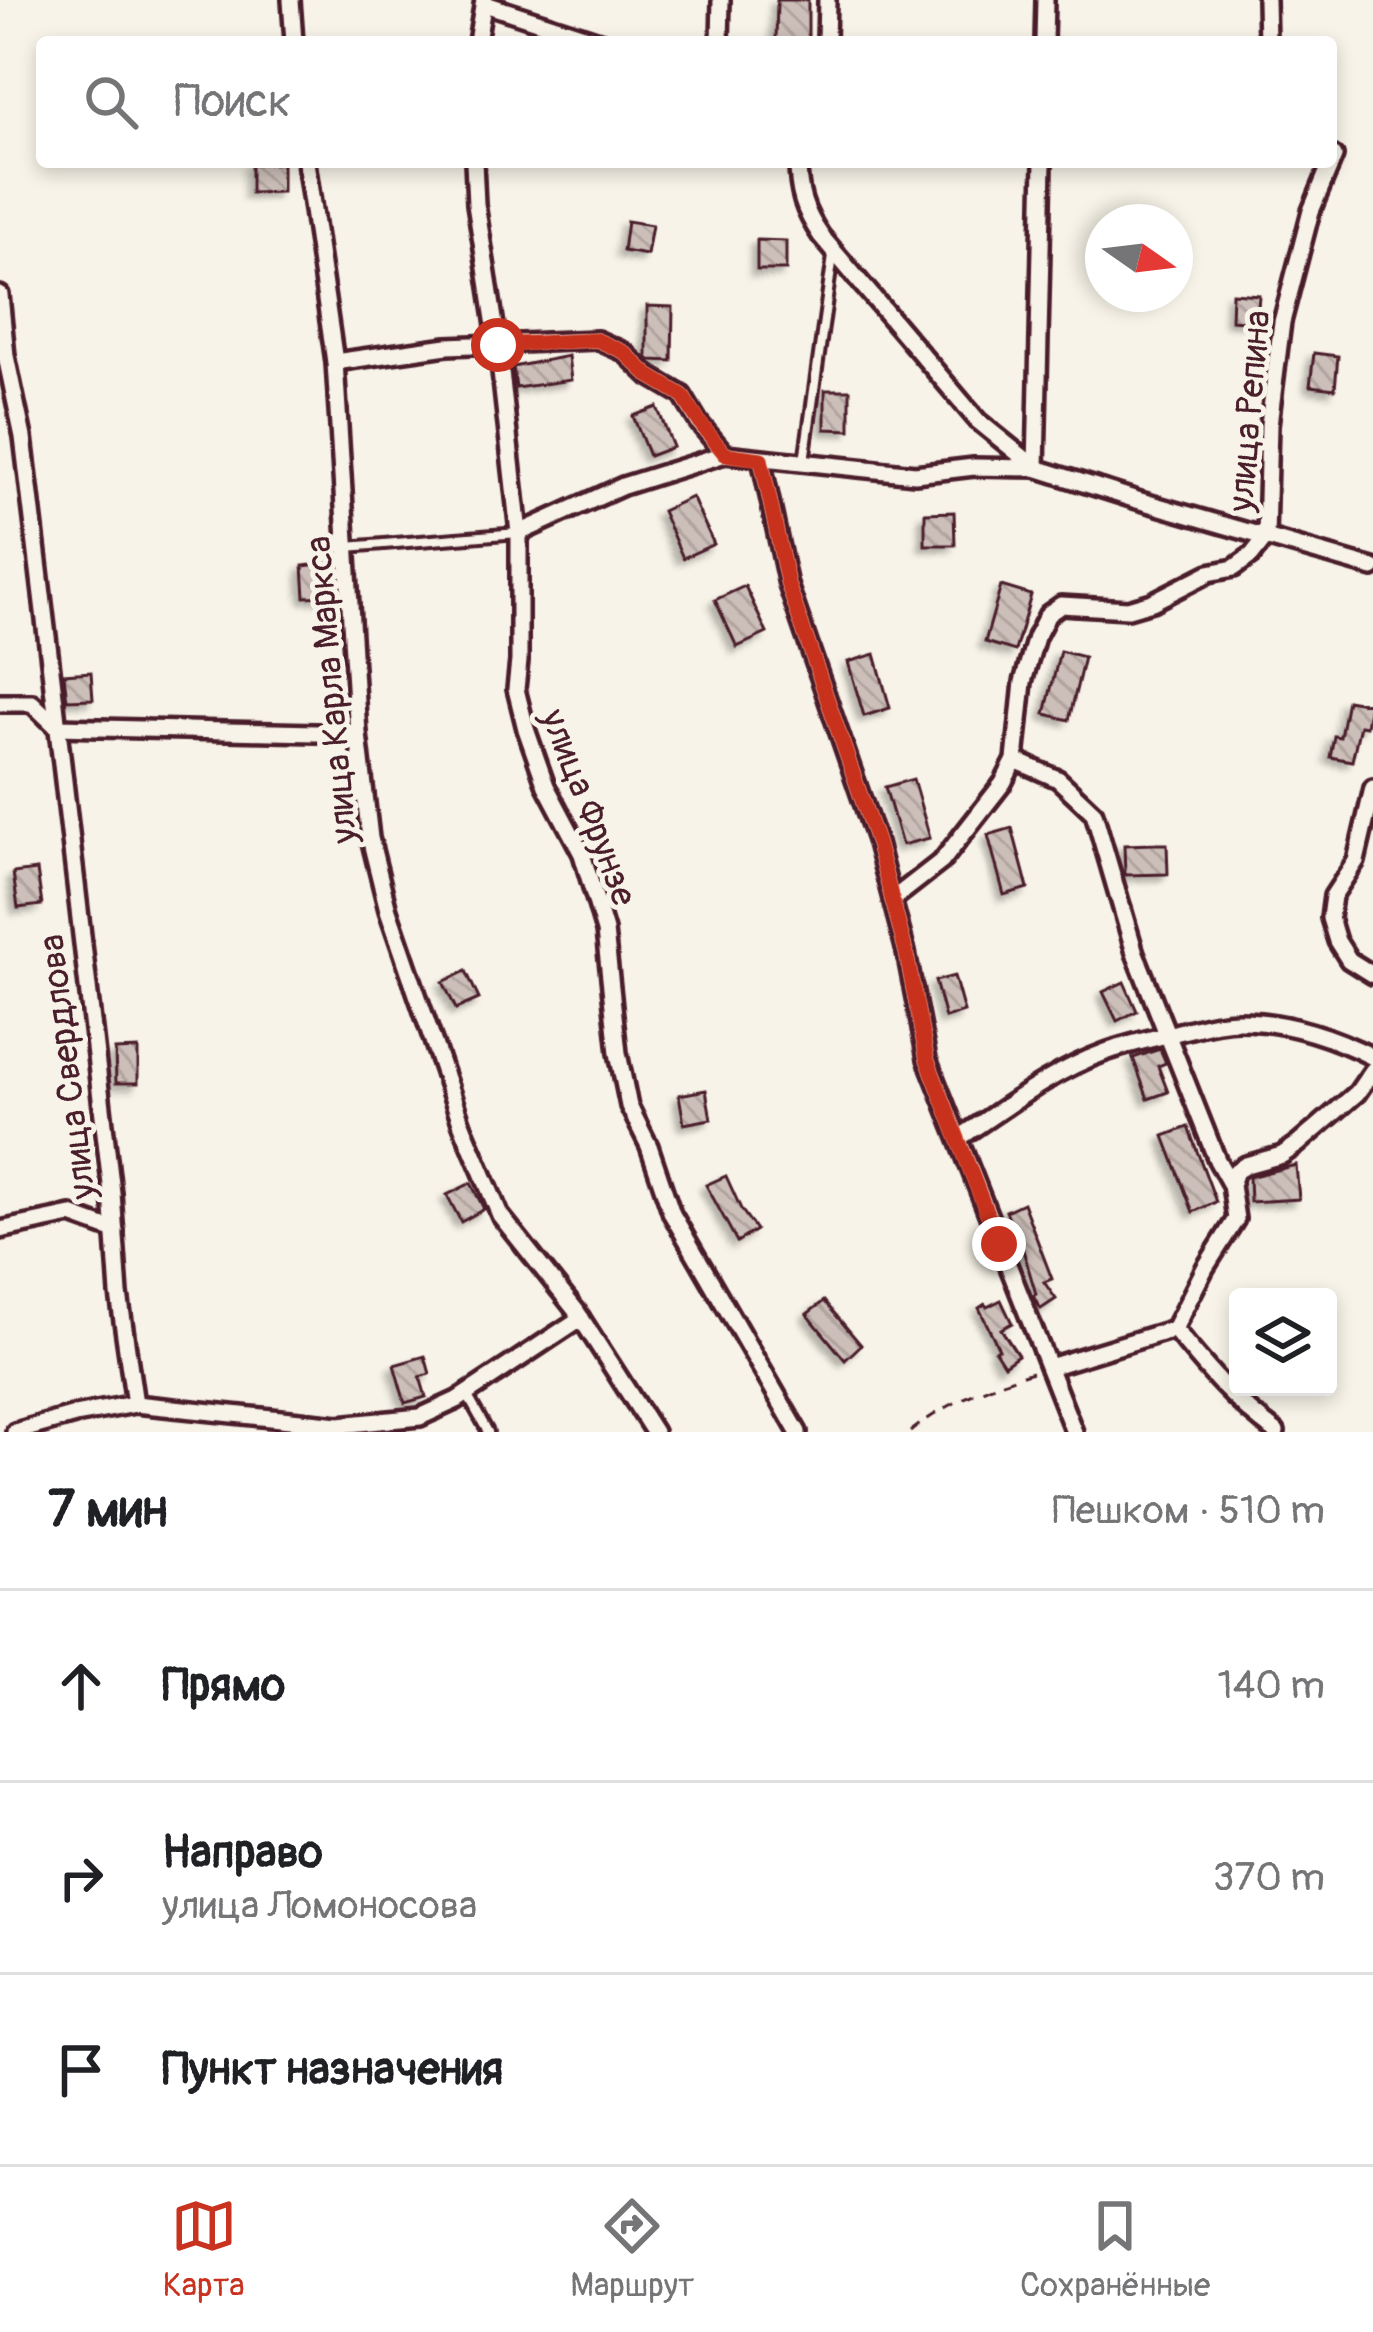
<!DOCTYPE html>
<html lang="ru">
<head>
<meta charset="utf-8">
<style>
	:root { --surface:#fff; --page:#f2f2f2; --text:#202124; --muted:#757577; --line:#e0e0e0; --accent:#c8321e }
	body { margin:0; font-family:Pangolin,sans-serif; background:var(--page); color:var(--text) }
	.controls { position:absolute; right:36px; bottom:36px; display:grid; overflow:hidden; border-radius:12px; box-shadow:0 6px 18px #0003 }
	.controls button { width:108px; height:108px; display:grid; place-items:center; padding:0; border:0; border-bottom:3px solid var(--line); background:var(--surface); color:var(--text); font:60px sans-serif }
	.compass { position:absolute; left:1085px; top:204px; width:108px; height:108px; border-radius:50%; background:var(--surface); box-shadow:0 6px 18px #0003; rotate:104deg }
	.stop { position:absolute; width:36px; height:36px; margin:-27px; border:9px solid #c8321e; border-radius:50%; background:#fff }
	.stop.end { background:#c8321e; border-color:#fff; box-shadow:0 3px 12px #0008 }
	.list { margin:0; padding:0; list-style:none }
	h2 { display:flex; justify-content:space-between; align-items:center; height:156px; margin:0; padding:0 48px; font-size:51px }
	h2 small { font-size:39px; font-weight:400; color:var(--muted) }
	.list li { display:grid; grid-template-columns:78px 1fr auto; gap:36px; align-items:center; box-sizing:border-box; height:192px; padding:0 48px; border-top:3px solid var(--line) }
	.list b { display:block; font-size:45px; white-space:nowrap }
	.list p { margin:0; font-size:39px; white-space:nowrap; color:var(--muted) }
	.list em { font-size:39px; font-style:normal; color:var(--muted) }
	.icon { flex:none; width:66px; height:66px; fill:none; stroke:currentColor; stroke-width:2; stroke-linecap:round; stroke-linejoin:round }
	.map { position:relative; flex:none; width:1373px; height:1432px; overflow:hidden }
	.search { position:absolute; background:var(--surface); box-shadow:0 6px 18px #0003; left:36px; right:36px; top:36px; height:132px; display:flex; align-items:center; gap:30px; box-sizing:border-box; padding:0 42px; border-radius:12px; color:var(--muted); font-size:45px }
	.sheet { height:732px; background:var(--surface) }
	nav { display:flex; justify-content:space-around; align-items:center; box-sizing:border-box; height:168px; border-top:3px solid var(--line); background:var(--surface); font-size:33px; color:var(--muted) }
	nav a { display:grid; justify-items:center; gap:6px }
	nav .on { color:var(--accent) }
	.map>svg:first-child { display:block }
	.building { fill:url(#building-back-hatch); stroke:#4a1f2b; stroke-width:3; filter:url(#shadow) }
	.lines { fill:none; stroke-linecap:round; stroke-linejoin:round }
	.service-casing { stroke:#4a1f2b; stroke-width:16 }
	.minor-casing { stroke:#4a1f2b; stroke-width:24 }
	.path { stroke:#4a1f2b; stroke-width:3; stroke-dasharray:12 9; stroke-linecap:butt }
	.service { stroke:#f7f3e8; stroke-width:8 }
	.minor { stroke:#f7f3e8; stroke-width:15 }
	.route { stroke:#c8321e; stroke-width:15 }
	.labels { text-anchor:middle; stroke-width:10; stroke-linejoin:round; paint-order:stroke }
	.street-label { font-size:36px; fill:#4a1f2b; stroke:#f7f3e8 }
</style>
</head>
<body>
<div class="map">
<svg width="1373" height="1432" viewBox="0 0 1373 1432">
	<defs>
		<pattern id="building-back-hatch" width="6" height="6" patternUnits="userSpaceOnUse" patternTransform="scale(3)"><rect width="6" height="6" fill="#ccbfb9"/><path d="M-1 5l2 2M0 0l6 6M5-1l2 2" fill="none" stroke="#b1a49f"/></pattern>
		<filter id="shadow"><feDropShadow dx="-5.5" dy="5.5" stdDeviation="3" flood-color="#0004"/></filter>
	</defs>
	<rect width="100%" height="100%" fill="#f7f3e8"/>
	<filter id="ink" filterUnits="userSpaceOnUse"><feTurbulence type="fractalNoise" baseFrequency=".00833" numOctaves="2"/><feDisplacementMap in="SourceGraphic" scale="24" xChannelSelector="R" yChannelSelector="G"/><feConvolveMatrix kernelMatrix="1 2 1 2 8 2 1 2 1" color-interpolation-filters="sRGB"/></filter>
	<g filter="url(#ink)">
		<g class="building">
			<path d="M777,0H808V42H776Z"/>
			<path d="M282,163V192L251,193V164Z"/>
			<path d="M627,221L652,225L647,255L623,251Z"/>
			<path d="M757,240L786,241V270H757Z"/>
			<path d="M1232,293L1259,295L1257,322L1231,320Z"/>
			<path d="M647,306L673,307L672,361L650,360L647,357Z"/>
			<path d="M1314,353L1338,356L1335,389L1310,386Z"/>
			<path d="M568,356L571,380L516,388L513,367Z"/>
			<path d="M825,390H850V430L825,429Z"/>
			<path d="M657,407L673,447L649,456L633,416Z"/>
			<path d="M692,497L714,544L683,558L662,511Z"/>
			<path d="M954,512L955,545H925V513Z"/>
			<path d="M327,563L330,596L305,597L303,566Z"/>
			<path d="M745,586L767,633L737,647L715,600Z"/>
			<path d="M1001,586L1031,595L1015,651L985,642Z"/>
			<path d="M1060,651L1084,657L1069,720L1045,714Z"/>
			<path d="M875,654L890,708L864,716L848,662Z"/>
			<path d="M91,672L93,699L67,700L64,674Z"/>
			<path d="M1347,700L1370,704L1366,726L1360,725L1352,761L1330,757L1334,736L1340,737Z"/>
			<path d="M913,779L930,838L902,845L885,787Z"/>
			<path d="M1012,828L1028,888L1004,895L988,835Z"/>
			<path d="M1154,844H1167L1168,874L1125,875L1124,845Z"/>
			<path d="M37,870L42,905L18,908L13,873Z"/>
			<path d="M466,971L479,999L456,1009L443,982Z"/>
			<path d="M954,976L964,1012L945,1018L935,981Z"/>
			<path d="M1124,982L1137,1011L1117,1021L1103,992Z"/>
			<path d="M138,1049V1083H116L115,1050Z"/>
			<path d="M1160,1049L1166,1063L1158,1066L1168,1092L1148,1099L1133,1058Z"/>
			<path d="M706,1090L711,1119L684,1124L679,1095Z"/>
			<path d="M1188,1127L1216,1202L1193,1212L1164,1136Z"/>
			<path d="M1296,1165L1299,1199L1250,1202L1249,1177Z"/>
			<path d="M726,1176L741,1209L756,1230L737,1242L706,1185Z"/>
			<path d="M471,1183L484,1209L461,1222L447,1195Z"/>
			<path d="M1023,1203L1052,1279L1044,1282L1056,1299L1041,1309L1033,1296L1036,1294L1023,1250L1006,1211Z"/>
			<path d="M1001,1300L1012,1323L1001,1329L1018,1355L1004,1365L995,1351L999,1349L979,1308L985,1304L987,1307Z"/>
			<path d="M824,1301L861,1345L845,1360L807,1314Z"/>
			<path d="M425,1356L430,1374L420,1377L426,1397L405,1403L394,1365Z"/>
		</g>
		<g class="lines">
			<defs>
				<g id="service">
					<path d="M804,461L833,256"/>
					<path d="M347,547L518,533"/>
					<path d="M466,1393L488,1432"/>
				</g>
				<g id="minor">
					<path d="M291,0L294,42"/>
					<path d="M1266,0L1267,42"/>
					<path d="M485,4L602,42"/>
					<path d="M477,42L484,0"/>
					<path d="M720,42L721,0"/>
					<path d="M826,42L827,0"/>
					<path d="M1044,42L1045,0"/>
					<path d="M306,162L335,362L358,734L370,838L388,910L462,1125L500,1215L577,1312L654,1432"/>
					<path d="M474,162L476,204L498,345L519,533V661L516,689L526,729L546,786L582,854L605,931L618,1053L629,1106L649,1146L672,1214L798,1432"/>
					<path d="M798,162C798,192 804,211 821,236L978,421L1036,468L1137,500L1373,568"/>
					<path d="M0,295L6,356L23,437L52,678L112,1193L119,1294L135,1404"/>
					<path d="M335,362L447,346L597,340L624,352L648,375L682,395L699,423L725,454L915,474L974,467L1036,468L1043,162"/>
					<path d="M761,459L788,585L877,843L906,952L927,1059L1074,1432"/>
					<path d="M519,533L623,486L725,454"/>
					<path d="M0,703H32L57,727L358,734"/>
					<path d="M1015,760L1058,779L1094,813L1135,953L1217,1160L1231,1185"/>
					<path d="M1373,788L1356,861L1333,896L1330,918L1337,941L1349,960L1373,975"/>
					<path d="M892,900L942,861L1003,783L1015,760L1023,682L1036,637L1048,614L1061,605L1128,609L1152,602L1209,573L1234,568L1252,555L1266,537L1269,425L1282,322L1311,211L1334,156L1331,155"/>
					<path d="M959,1138C1005,1108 1051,1072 1103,1053C1127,1044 1151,1039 1175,1033C1196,1028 1217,1021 1239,1021C1287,1021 1331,1036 1373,1057"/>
					<path d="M0,1230L71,1215L115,1231"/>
					<path d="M1174,1329L1205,1268L1236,1219L1231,1185L1236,1171L1246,1165L1282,1155L1298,1144L1357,1093L1373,1070"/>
					<path d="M1049,1367L1174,1329C1207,1369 1233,1401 1276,1432"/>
					<path d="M15,1432L75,1415L135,1404L339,1425L420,1417L457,1400L581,1318"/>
				</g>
			</defs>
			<use href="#service" class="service-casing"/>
			<use href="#minor" class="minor-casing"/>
			<path class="path" d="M910,1432C944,1404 990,1385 1032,1372"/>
			<use href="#service" class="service"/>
			<use href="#minor" class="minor"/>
		</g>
	</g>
	<g class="lines" filter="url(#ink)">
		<path class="route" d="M498,345L597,340L624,352L648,375L682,395L700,423L725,454L761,459L788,585L877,843L906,952L927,1059L999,1244"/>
	</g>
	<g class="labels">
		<g class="street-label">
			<text transform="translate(1248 411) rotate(-85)" y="13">улица Репина</text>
			<text transform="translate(330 690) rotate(-95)" y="13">улица Карла Маркса</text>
			<text transform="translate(590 807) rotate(69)" y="13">улица Фрунзе</text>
			<text transform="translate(66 1067) rotate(-97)" y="13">улица Свердлова</text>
		</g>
	</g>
</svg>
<div class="controls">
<button><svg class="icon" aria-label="layers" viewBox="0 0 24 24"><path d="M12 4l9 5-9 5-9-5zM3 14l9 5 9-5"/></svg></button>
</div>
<svg class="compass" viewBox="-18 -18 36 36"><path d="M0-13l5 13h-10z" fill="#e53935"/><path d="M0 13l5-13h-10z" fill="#757577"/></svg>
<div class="stop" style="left:498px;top:345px"></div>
<div class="stop end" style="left:999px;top:1244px"></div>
<div class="search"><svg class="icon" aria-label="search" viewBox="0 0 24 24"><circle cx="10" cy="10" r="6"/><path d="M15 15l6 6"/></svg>Поиск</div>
</div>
<section class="sheet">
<h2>7 мин<small>Пешком · 510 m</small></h2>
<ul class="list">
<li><svg class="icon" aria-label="ahead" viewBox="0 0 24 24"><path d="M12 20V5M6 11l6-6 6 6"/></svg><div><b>Прямо</b></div><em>140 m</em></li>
<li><svg class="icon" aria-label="right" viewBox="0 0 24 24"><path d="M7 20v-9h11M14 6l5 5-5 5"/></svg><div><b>Направо</b><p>улица Ломоносова</p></div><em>370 m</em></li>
<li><svg class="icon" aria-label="arrive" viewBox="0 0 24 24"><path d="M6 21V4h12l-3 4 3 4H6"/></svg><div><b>Пункт назначения</b></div></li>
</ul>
</section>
<nav>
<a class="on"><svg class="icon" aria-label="map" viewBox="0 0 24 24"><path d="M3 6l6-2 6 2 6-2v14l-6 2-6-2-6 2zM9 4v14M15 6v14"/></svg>Карта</a>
<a><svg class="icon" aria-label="directions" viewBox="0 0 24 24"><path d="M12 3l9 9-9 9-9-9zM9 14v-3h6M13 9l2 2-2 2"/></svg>Маршрут</a>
<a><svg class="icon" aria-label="saved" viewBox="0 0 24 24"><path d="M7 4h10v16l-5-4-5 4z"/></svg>Сохранённые</a>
</nav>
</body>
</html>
